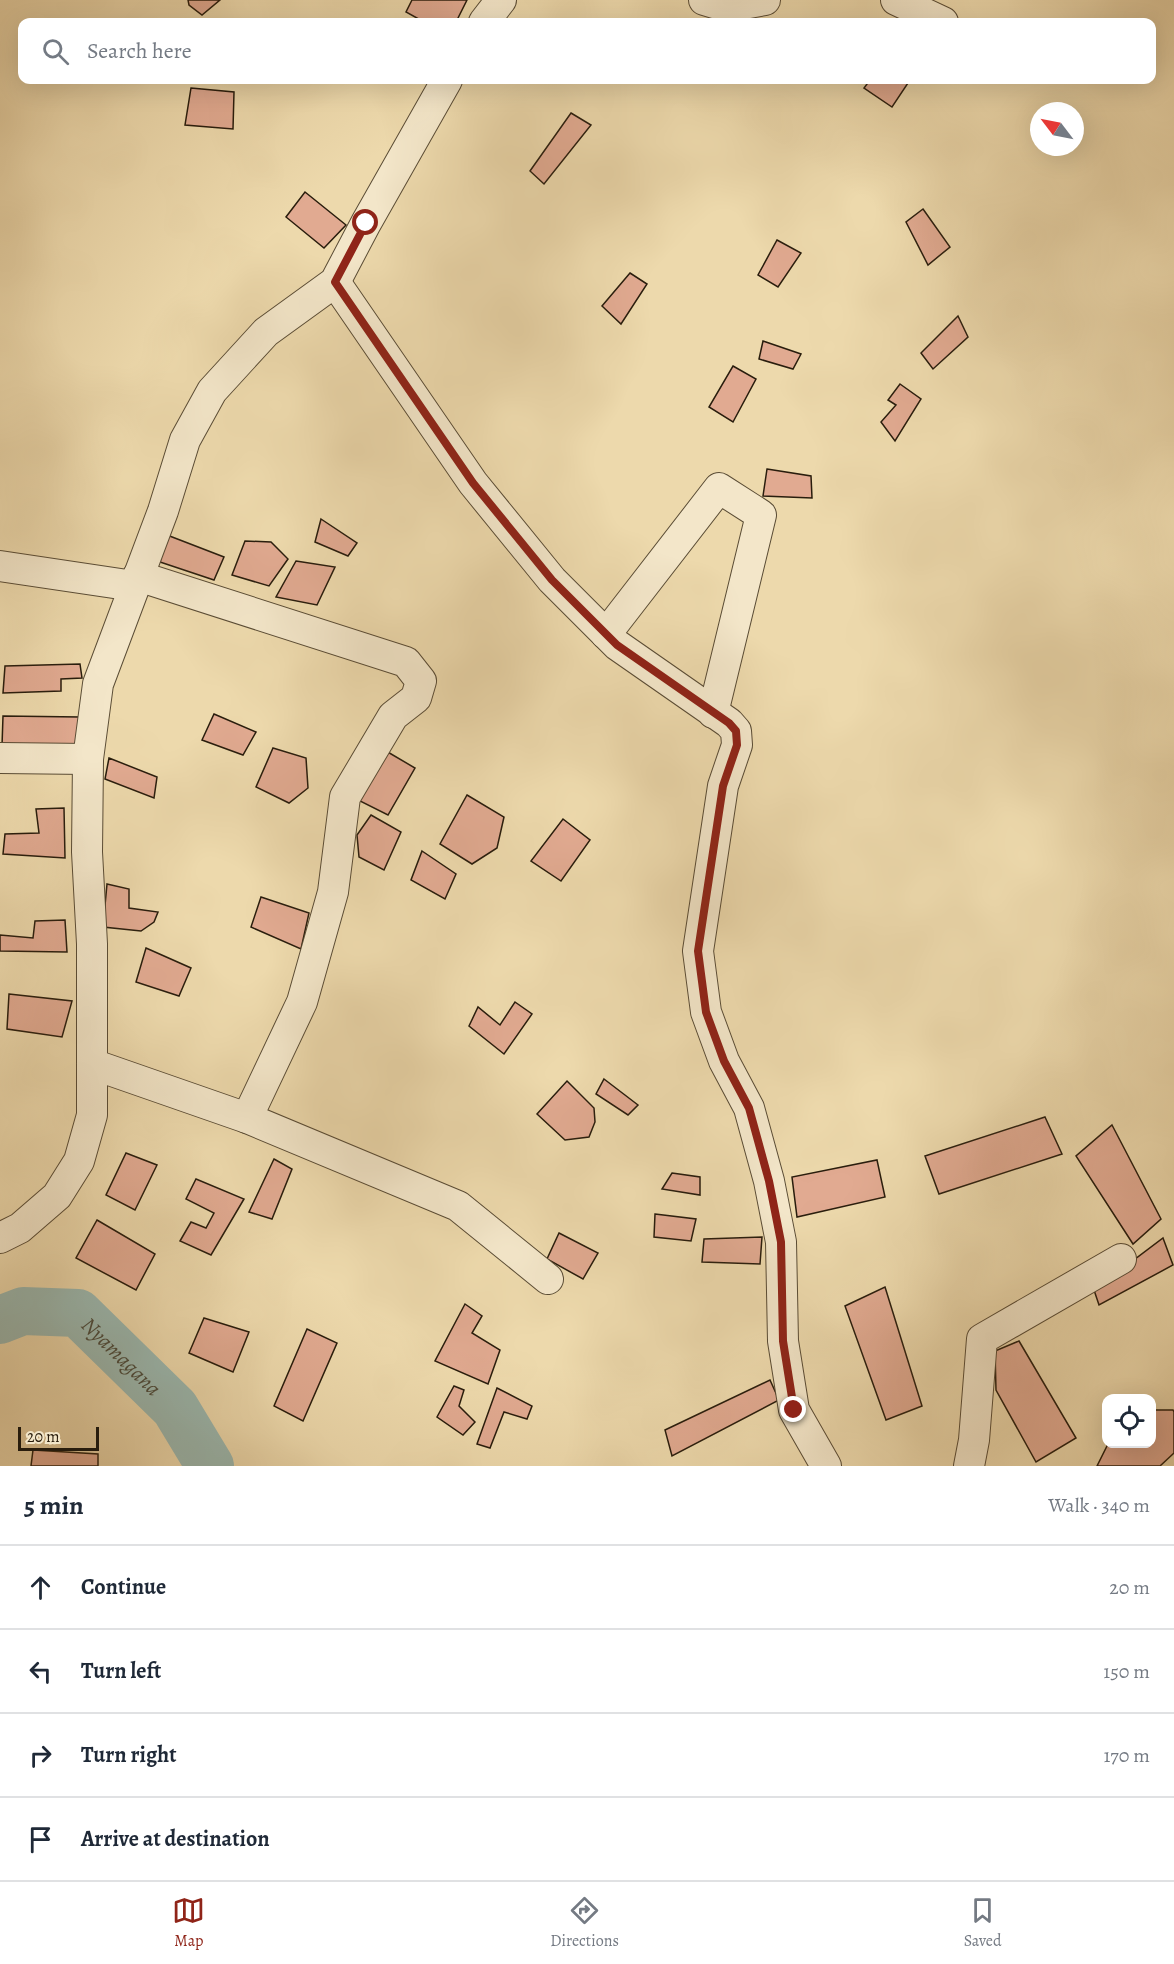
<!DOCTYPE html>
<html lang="en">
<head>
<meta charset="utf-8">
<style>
	:root { --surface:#fff; --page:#f2f2f3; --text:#1f2937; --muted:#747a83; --line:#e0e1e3; --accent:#8f2418 }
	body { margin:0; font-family:Alegreya,serif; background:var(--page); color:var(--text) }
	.controls { position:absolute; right:18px; bottom:18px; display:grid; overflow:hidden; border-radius:12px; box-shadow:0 6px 24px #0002 }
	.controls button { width:54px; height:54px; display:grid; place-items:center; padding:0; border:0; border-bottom:2px solid var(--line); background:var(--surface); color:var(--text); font:30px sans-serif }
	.compass { position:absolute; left:1030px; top:102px; width:54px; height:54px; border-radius:50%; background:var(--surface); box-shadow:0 6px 24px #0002; rotate:302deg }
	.scale { position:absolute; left:18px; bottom:15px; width:81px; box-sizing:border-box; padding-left:6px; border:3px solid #291d0d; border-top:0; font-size:16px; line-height:21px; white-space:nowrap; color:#291d0d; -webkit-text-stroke:4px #f3e6c9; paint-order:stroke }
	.stop { position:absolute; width:18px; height:18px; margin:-14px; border:4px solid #8f2418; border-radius:50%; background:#fff }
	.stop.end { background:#8f2418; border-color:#fff; box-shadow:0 2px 6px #0008 }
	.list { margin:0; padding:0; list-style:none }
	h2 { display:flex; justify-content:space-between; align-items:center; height:78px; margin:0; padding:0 24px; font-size:26px }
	h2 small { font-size:20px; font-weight:400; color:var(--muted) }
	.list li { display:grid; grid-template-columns:39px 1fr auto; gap:18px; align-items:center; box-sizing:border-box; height:84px; padding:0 24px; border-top:2px solid var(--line) }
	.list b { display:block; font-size:22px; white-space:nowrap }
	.list em { font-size:20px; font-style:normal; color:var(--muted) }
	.icon { flex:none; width:33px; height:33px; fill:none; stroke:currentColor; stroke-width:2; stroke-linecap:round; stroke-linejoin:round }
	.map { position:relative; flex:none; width:1174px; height:1466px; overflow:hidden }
	.search { position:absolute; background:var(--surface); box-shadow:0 6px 24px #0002; left:18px; right:18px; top:18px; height:66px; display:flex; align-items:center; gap:15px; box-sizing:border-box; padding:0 21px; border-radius:12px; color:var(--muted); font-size:22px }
	.sheet { height:414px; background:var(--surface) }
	nav { display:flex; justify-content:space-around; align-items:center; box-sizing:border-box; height:84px; border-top:2px solid var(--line); background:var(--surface); font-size:16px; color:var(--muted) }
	nav a { display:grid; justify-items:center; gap:3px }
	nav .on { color:var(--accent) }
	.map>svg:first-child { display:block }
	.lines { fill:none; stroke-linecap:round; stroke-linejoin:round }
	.river { stroke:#9bb9b1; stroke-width:48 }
	.building { fill:#e1aa91; stroke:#291d0d; stroke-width:1.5 }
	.street-casing { stroke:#5a4c35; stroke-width:32 }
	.street { stroke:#f3e6c9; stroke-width:30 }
	.route { stroke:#8f2418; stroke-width:8 }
	.labels { text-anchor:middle; stroke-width:5; stroke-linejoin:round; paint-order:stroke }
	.water-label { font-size:22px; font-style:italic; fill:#4b4c3e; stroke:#f3e6c9 }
</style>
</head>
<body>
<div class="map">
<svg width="1174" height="1466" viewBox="0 0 1174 1466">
	<rect width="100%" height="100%" fill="#edd9ac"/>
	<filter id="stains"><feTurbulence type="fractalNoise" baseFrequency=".00333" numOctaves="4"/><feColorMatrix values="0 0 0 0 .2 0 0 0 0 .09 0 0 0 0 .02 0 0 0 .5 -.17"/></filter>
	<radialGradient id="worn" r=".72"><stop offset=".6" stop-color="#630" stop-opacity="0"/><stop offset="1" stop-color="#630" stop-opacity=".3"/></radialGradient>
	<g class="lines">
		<path class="river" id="s1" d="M0,1320L23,1311L78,1313L175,1408L210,1466"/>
	</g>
	<g class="building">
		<path d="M188,0H220L202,15L189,5Z"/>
		<path d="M412,0H467L456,22H424L406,12Z"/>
		<path d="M870,80H910L892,107L864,88Z"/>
		<path d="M191,88L234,92L233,129L185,125Z"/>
		<path d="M571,113L591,125L544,184L530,171Z"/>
		<path d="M305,192L346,225L324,248L286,217Z"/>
		<path d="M923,209L950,247L928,265L906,222Z"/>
		<path d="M777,240L801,253L778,287L758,275Z"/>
		<path d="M630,273L647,284L621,324L602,306Z"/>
		<path d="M958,316L968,337L933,369L921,353Z"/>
		<path d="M763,341L801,354L793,369L759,359Z"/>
		<path d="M733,366L756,379L733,422L709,407Z"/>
		<path d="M900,384L921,399L895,441L881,422L896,405L888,400Z"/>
		<path d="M767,469L811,476L812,498L763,496Z"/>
		<path d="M321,519L357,543L348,556L315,542Z"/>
		<path d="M167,535L224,557L214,580L160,562Z"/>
		<path d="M245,541L271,542L288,559L269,586L232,575Z"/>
		<path d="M296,561L335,567L317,605L276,597Z"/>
		<path d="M80,664L82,678L61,679V691L3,693L5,666Z"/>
		<path d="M214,714L256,732L243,755L202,740Z"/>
		<path d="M3,716L80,717L76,748L2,746Z"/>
		<path d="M273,748L306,758L308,788L289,803L256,787Z"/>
		<path d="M386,751L415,768L388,815L358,800Z"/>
		<path d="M109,758L157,777L154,798L105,779Z"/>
		<path d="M467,795L504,817L497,848L472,864L440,844Z"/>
		<path d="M64,808L65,858L3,854L5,834L39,833L36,809Z"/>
		<path d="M371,815L401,832L384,870L359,857L357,835Z"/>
		<path d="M563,819L590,840L561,881L531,861Z"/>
		<path d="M422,851L456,874L445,899L411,880Z"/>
		<path d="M107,884L129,889V908L158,912L154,922L141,931L103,927Z"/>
		<path d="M261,897L309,913L301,949L251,927Z"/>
		<path d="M65,920L67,952L0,951V935L33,938L35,921Z"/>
		<path d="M146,948L191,968L179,996L136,982Z"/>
		<path d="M9,994L72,1001L62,1037L7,1029Z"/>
		<path d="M515,1002L532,1014L504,1054L469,1026L478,1007L500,1025Z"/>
		<path d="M604,1079L638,1105L628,1115L596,1094Z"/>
		<path d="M567,1081L594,1108L595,1122L589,1137L565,1140L537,1114Z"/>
		<path d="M1045,1117L1062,1154L939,1194L925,1156Z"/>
		<path d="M1112,1125L1161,1219L1133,1244L1076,1156Z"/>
		<path d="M126,1153L157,1165L135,1210L106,1195Z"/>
		<path d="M274,1159L292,1169L272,1219L249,1212Z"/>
		<path d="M877,1160L885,1197L797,1217L792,1177Z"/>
		<path d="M672,1173L700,1177V1195L662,1189Z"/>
		<path d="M196,1179L244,1199L211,1255L180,1241L191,1222L206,1228L214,1213L186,1199Z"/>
		<path d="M655,1214L696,1219L691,1241L654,1237Z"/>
		<path d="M97,1220L155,1254L136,1290L76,1258Z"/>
		<path d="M559,1233L598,1253L583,1279L547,1259Z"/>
		<path d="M762,1237L760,1264L702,1262L704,1239Z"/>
		<path d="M1163,1238L1173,1265L1099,1305L1094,1290Z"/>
		<path d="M885,1287L922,1406L886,1420L845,1306Z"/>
		<path d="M465,1304L482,1316L472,1333L500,1350L488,1384L435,1361Z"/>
		<path d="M204,1318L249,1332L233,1372L189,1353Z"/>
		<path d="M307,1329L337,1343L303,1421L274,1406Z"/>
		<path d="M1019,1341L1076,1438L1036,1462L996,1390L995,1351Z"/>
		<path d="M770,1380L779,1400L672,1456L665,1430Z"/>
		<path d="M454,1386L464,1390L459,1406L475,1422L463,1435L437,1417Z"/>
		<path d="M497,1388L532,1406L527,1419L504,1412L490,1448L477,1444Z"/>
		<path d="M1152,1410H1173L1174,1412V1453L1160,1466H1097L1108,1444H1152Z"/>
		<path d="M33,1450L98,1454V1466H31Z"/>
	</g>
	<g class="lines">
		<defs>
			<g id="street">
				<path d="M704,0L727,7L765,0"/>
				<path d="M896,0L943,22"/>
				<path d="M484,22L501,0"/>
				<path d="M335,282L473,483L552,580L617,645L729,723L736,731L737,745L723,786L698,951L706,1012L724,1061L749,1108L769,1181L781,1242L783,1341L794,1410L826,1466"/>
				<path d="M0,566L134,586"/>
				<path d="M138,576L406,662L421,681L416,698L393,716L345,797L333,892L302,1002L247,1118"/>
				<path d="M606,634L719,488L761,515L713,713"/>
				<path d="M0,758L88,759"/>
				<path d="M92,1064L247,1118L458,1206L548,1279"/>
				<path d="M0,1238L20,1228L57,1196L79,1161L92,1115V944L87,852L88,759L98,684L163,511L185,440L212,391L266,332L335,282L366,223L447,80"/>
				<path d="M969,1466L974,1440L982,1339L1121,1259"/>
			</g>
		</defs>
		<use href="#street" class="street-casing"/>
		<use href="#street" class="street"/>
	</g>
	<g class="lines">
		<path class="route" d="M366,223L335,282L473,483L552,580L617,645L729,723L736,731L737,745L723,786L698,951L706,1012L724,1061L749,1108L769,1181L781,1242L783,1341L794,1410"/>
	</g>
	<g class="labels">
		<g class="water-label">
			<text dy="8" stroke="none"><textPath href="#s1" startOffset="141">Nyamagana</textPath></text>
		</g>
	</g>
	<rect width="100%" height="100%" filter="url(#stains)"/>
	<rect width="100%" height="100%" fill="url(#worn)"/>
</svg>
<div class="controls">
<button><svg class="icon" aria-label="locate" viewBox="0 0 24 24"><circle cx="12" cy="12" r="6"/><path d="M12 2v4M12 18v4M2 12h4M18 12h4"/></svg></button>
</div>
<svg class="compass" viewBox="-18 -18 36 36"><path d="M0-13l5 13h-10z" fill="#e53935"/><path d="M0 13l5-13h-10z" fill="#747a83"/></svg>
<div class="scale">20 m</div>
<div class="stop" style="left:366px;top:223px"></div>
<div class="stop end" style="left:794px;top:1410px"></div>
<div class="search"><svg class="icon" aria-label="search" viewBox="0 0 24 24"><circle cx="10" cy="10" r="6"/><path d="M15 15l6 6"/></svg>Search here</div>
</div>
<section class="sheet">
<h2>5 min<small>Walk · 340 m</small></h2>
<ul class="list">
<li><svg class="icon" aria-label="ahead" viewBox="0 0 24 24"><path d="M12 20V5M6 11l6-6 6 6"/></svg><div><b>Continue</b></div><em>20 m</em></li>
<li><svg class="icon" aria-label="left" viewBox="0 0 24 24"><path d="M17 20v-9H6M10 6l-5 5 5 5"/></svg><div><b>Turn left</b></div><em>150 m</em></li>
<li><svg class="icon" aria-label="right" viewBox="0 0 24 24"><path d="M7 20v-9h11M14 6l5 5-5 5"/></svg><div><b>Turn right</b></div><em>170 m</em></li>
<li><svg class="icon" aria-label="arrive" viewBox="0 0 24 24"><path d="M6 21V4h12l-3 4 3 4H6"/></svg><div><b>Arrive at destination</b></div></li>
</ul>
</section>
<nav>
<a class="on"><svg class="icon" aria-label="map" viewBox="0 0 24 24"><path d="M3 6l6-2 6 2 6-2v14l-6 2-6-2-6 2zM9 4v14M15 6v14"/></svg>Map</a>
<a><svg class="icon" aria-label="directions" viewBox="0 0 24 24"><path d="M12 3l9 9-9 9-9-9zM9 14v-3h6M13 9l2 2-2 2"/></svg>Directions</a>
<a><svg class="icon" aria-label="saved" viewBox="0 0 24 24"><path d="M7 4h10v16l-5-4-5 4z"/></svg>Saved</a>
</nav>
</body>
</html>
